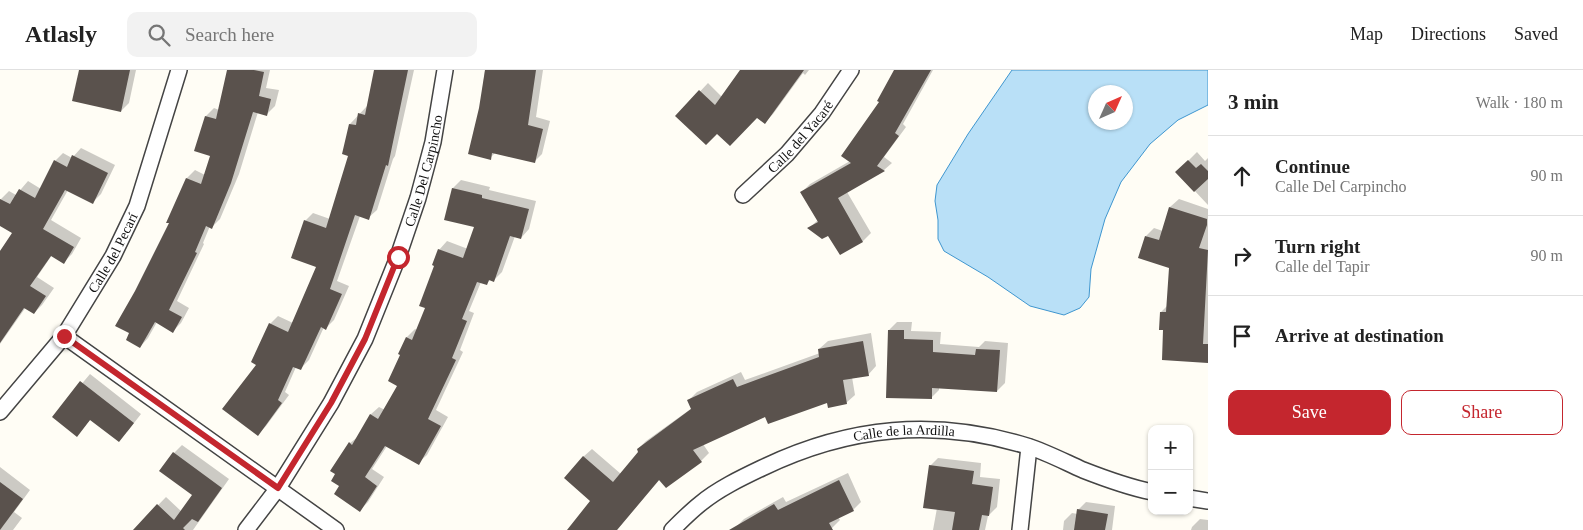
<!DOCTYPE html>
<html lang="en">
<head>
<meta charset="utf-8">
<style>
	:root { --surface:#fff; --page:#f2f2f2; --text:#222; --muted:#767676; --line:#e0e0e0; --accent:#c4262e }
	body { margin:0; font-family:"Times New Roman",serif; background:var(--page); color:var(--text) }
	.controls { position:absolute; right:15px; bottom:15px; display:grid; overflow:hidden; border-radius:10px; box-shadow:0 1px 4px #0004 }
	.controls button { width:45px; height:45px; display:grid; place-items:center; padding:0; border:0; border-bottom:1px solid var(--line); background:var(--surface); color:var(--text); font:25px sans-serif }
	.compass { position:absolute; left:1088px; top:15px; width:45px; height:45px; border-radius:50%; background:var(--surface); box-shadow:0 1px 4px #0004; rotate:45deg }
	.stop { position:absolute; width:15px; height:15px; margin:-11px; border:4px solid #c4262e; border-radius:50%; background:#fff }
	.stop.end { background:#c4262e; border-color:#fff; box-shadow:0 1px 5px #0008 }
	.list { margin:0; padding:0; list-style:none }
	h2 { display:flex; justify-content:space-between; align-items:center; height:65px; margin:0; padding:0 20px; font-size:21px }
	h2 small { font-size:16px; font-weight:400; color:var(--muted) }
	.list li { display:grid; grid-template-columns:32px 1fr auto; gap:15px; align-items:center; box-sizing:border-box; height:80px; padding:0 20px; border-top:1px solid var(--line) }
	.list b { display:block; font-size:19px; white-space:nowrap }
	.list p { margin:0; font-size:16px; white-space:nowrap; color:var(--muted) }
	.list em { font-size:16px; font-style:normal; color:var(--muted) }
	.actions { display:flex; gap:10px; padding:15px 20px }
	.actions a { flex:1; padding:11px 0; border:1px solid var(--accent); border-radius:10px; text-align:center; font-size:18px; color:var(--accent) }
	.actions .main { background:var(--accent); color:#fff }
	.icon { flex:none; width:28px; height:28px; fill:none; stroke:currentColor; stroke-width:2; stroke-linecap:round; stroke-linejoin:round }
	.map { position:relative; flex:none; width:1208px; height:460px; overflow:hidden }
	header { display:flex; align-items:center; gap:30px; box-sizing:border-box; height:70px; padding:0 25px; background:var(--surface); border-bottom:1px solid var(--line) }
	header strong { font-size:24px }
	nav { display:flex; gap:28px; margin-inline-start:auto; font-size:18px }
	.search { width:350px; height:45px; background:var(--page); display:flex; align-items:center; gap:12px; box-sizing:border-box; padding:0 18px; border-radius:10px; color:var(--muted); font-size:19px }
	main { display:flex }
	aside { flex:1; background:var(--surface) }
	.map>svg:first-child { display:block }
	.water { fill:#b9e0f7; stroke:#3f96cf; fill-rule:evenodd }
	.shadow { fill:#0003 }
	.building { fill:#5a524d }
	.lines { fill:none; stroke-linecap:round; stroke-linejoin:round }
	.street-casing { stroke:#444; stroke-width:18 }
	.street { stroke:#fff; stroke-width:15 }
	.route { stroke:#c4262e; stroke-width:6 }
	.labels { text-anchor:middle; stroke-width:5; stroke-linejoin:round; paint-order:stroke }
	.street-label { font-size:14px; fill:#111; stroke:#fff }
</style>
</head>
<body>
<header>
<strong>Atlasly</strong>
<div class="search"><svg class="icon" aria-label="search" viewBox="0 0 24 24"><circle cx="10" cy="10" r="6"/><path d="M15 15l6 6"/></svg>Search here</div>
<nav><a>Map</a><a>Directions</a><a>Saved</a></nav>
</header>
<main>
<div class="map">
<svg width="1208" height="460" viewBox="0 0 1208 460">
	<rect width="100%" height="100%" fill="#fffdf5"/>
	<path class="water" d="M1012,0H1208V35L1178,50L1150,74L1121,112L1105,149L1091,199L1089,227L1080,238L1064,245L1030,236L988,207L944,181L938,169V150L935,131L937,115L968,64ZM1096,22H1126V52H1096Z"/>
	<g class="shadow">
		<path d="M80,0H136L129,33L121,41Z"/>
		<path d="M229,0H270L266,18L279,20L275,36L267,44L258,42L239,104L220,149L212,157L210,156L203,173L204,174L177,231L189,238L181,253L173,261L157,252L148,268L140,277L131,263L136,222L170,153L187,108L195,100L205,105L211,85L206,46L214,38L219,40Z"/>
		<path d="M375,0H414L395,86L393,89L377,140L368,148L360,146L337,211L349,216L334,250L326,258L324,257L309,290L300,299L296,297L285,322L289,325L266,356L258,364V294L270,254L278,246L293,253L317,196L305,151L313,143L330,149L350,85V54L368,35Z"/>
		<path d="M485,0H543L536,47L550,51L542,84L534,92L496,82L490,88L480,39Z"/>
		<path d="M741,0H809L805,5L803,3L773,44L765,52L757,47L717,62L677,46L708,13L722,27Z"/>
		<path d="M895,0H933L903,54L906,57L884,87L892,93L884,100L847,122L871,163L863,171L840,184L829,164L809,158L818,150L802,122L810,114L850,91L881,32Z"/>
		<path d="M81,78L115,95L101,124L93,132L68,120L51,150L81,168L72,184L64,192L52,185L37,207L54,218L42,235L34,243L26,237L0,274V181L14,163L0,155V130L9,121L16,125L28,111L41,119L55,91L63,83L72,88Z"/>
		<path d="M1197,82L1205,91L1208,88V135L1177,102Z"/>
		<path d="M461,110L490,117L489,120L536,131L529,159L521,168L515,166L502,202L494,210L491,209L486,214L481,212L469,241L474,243L460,280L463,282L436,340L448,347L427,385L418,393L387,376L372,399L384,407L368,432L360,440L340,415L350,373L359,366L370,345L379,337L385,340L399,315L402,284L400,283L407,267L415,259L417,260L426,237L439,180L447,171L468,179L476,156L445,149L453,118Z"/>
		<path d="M1179,129L1208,139V292L1163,289L1165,259L1161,242L1168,235L1171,198L1146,166L1154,158L1163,161L1170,137Z"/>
		<path d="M897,252H912L911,261L941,262L940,274L979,277L985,271L1008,273L1005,313L997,321L939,317V320L931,328L889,260Z"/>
		<path d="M871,263L876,296L868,305L852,307L855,325L846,333L828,331L766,346L703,374L709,383L701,391L660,409L617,460H568L592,430L583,387L592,379L621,404L640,382L638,379L646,371L692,338L689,330L697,322L741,302L745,310L820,283L819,279L828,271Z"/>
		<path d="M90,304L141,344L127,362L91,349L76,365L54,347Z"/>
		<path d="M182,375L229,409L193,460H134L166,427L182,442L194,425L174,383Z"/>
		<path d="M938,388L981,393L980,407L1000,409L997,437L988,446L985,460H933L937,438L930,396Z"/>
		<path d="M0,397L30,420L14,442L22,448L13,460H0Z"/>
		<path d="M848,403L861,432L853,440L838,447L840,450L832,458L828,460H737L736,457L744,449L783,427L786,432Z"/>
		<path d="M1086,432L1115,436L1112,460H1063L1064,451L1072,443L1078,444V440Z"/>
		<path d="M1200,449L1208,450V460H1191L1192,457Z"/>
	</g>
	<g class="building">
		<path d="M79,0H130L121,42L72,31Z"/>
		<path d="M227,0H254L264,2L259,26L271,29L267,46L253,42L231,113L212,159L206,156L195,182L197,183L169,240L182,247L173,263L155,252L140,278L126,270L129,263L115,256L135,221L169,153H166L186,108L201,114L210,86L194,81L205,46L216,49Z"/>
		<path d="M374,0H408L388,96L386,95L369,150L355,145L330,219L342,224L326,260L321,257L301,300L293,297L278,330L282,333L258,366L222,339L256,295L251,292L269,253L288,262L316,197L291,188L304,150L326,158L348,86L342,84L349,54L356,55L358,43L365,45Z"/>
		<path d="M485,0H536L528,55L543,59L535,93L492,83L491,90L468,84L479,38Z"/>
		<path d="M740,0H804L765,54L757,48L730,76L717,64L706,75L675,46L699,20L715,35Z"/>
		<path d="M894,0H931L895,63L899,66L877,96L885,101L838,128L863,172L840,185L828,166L822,169L807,158L818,152L800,122L851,93L841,86L879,32L877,31Z"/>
		<path d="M72,85L108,103L93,134L65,120L43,159L74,177L64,194L51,186L30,216L46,226L34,244L24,238L0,273V181L12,163L0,156V129L10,134L19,119L35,128L54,90L67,97Z"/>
		<path d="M1188,90L1196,98L1201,94L1208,101V109L1194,122L1175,102Z"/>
		<path d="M452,118L482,125V128L529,139L521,169L510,166L494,212L489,210L487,215L477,212L462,249L467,251L452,288L456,290L428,349L441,356L419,395L385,376L365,407L377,416L360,442L334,424L339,416L331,411L335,404L330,401L349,372L352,375L370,344L378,349L397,316L388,311L400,285L398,284L406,267L412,270L425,238L419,236L434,196L432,195L438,179L463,188L474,157L444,150Z"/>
		<path d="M1169,137L1207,149V155L1199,178L1208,180L1203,274H1208V293L1162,290L1163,260H1159L1160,242H1166L1169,198L1138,188L1145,166L1159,170Z"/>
		<path d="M888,260H904V269L933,270V282L975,285L976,279L1000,280L997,322L932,318V329L886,328Z"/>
		<path d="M863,271L869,306L843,310L847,334L828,338L827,333L768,354L765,347L693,380L702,392L666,418L659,410L617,460H567L590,431L564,408L583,386L613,412L638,382L637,379L691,339L687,330L733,309L737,317L819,287L818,279Z"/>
		<path d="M80,311L134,353L119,372L90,350L77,367L52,347Z"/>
		<path d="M173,382L222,418L198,452L192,449L183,458L185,460H133L157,434L174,450L192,425L159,401Z"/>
		<path d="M929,395L974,401L972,414L993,417L989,446L982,445L979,460H952L955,442L923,438Z"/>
		<path d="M839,410L854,441L829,453L833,460H729L774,434L778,440Z"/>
		<path d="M0,412L23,429L0,460Z"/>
		<path d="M1077,439L1108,444L1105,460H1074Z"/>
	</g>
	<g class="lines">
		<defs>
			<g id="street">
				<path id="s1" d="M743,125L787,84L822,43L851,0"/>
				<path d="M64,266L336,460"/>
				<path id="s2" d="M0,342L64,266L113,186L137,136L179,0"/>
				<path d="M1189,428L1208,431"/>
				<path id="s3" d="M246,460L278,418L331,333L365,269L398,187L418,128L433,72L445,0"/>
				<path id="s4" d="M672,460C681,451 690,442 700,434C718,419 741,408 762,398C849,356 935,348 1027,376C1046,382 1065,392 1083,400C1106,409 1128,417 1152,422"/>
				<path d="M1020,460L1029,377"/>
			</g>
		</defs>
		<use href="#street" class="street-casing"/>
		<use href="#street" class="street"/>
	</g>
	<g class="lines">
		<path class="route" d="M64,266L278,418L331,333L365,269L398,187"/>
	</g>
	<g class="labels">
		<g class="street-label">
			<text dy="5" stroke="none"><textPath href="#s1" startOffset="82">Calle del Yacaré</textPath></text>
			<text dy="5" stroke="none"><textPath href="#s3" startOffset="404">Calle Del Carpincho</textPath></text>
			<text dy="5" stroke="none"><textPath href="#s2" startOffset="196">Calle del Pecarí</textPath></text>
			<text dy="5" stroke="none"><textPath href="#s4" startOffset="258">Calle de la Ardilla</textPath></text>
		</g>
	</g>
</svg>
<div class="controls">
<button>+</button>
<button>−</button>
</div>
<svg class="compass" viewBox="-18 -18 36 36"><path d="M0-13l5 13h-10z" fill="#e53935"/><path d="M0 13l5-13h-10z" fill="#767676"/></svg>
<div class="stop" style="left:398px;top:187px"></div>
<div class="stop end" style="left:64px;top:266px"></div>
</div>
<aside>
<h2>3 min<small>Walk · 180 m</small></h2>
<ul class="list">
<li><svg class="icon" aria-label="ahead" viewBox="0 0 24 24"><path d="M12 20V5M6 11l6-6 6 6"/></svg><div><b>Continue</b><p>Calle Del Carpincho</p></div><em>90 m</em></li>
<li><svg class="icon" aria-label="right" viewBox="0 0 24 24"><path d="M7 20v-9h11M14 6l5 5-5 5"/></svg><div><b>Turn right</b><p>Calle del Tapir</p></div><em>90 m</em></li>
<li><svg class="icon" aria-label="arrive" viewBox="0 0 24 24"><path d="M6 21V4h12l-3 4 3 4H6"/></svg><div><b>Arrive at destination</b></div></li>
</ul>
<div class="actions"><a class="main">Save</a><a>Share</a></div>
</aside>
</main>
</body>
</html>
